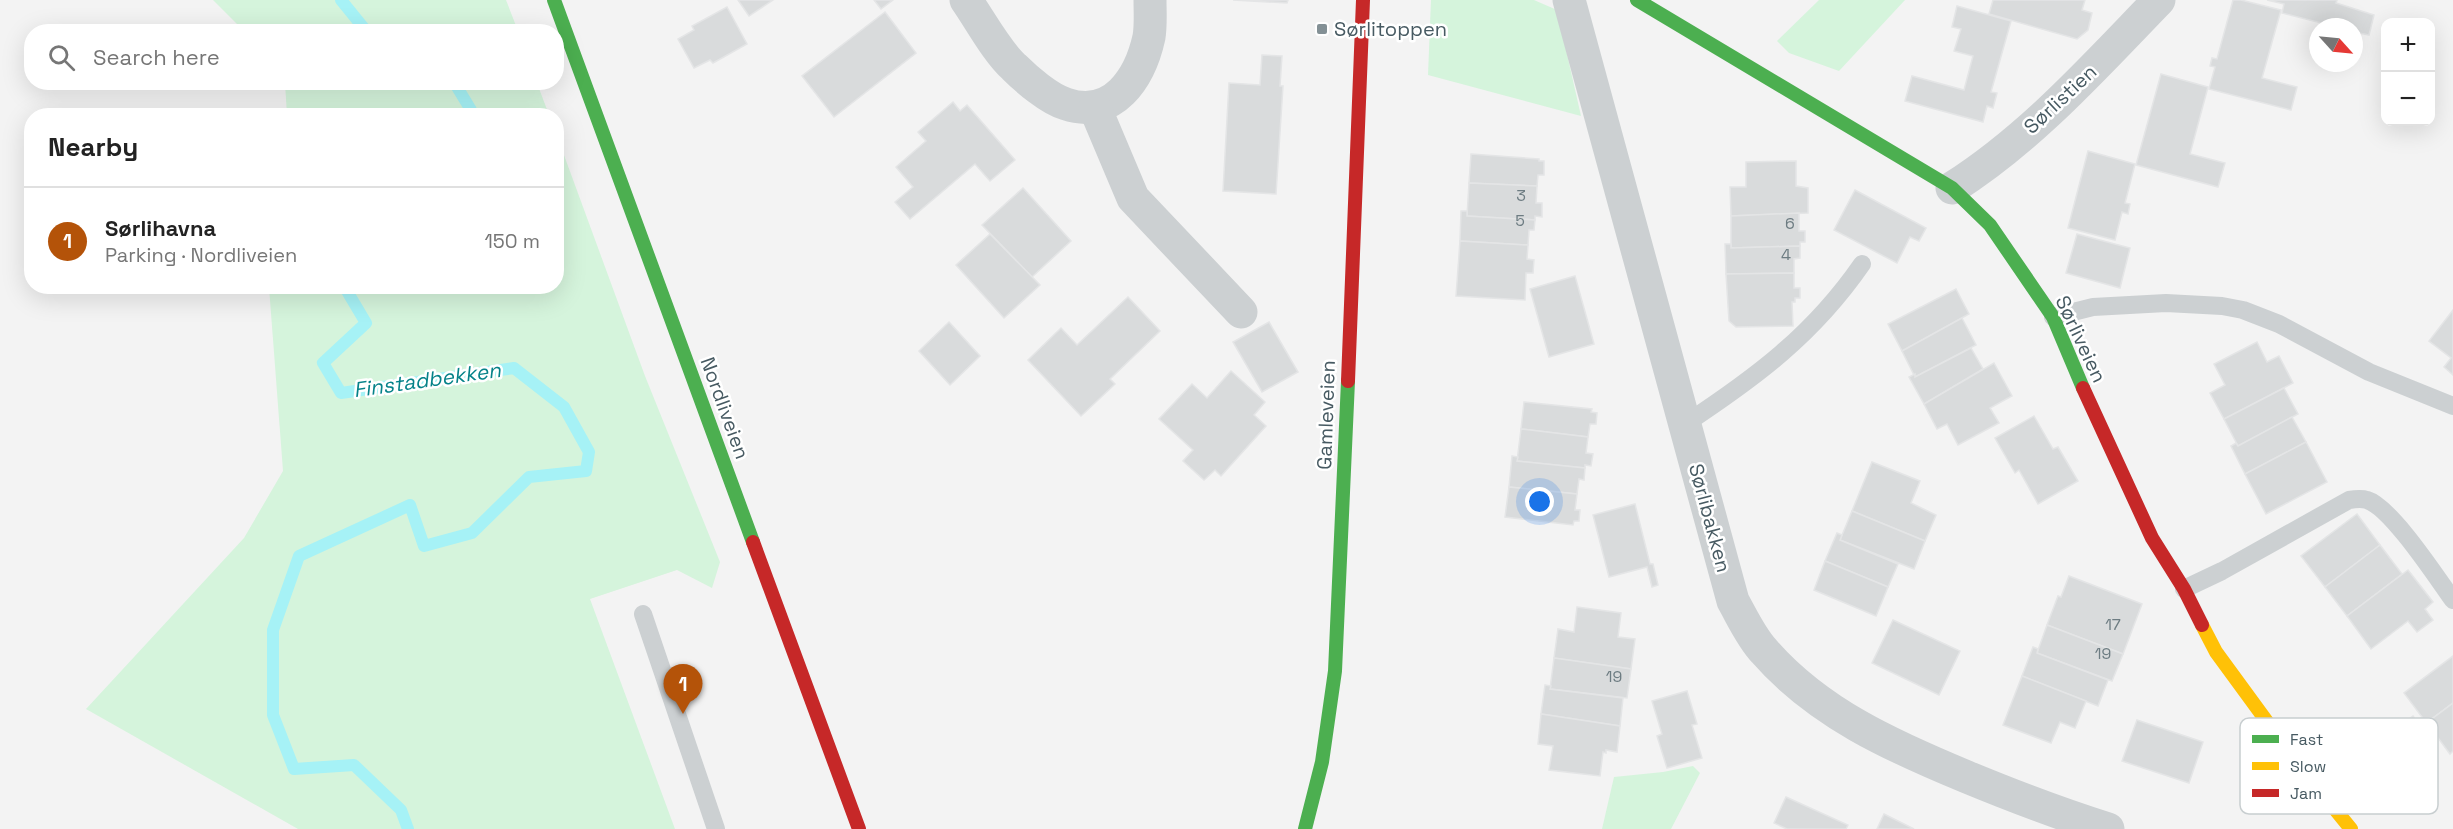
<!DOCTYPE html>
<html lang="en">
<head>
<meta charset="utf-8">
<style>
	:root { --surface:#fff; --page:#f2f2f2; --text:#222; --muted:#767676; --line:#e0e0e0; --accent:#b45309 }
	body { margin:0; font-family:"Space Grotesk",sans-serif; background:var(--page); color:var(--text) }
	.controls { position:absolute; right:18px; top:18px; display:grid; overflow:hidden; border-radius:12px; box-shadow:0 6px 24px #0002 }
	.controls button { width:54px; height:54px; display:grid; place-items:center; padding:0; border:0; border-bottom:2px solid var(--line); background:var(--surface); color:var(--text); font:30px sans-serif }
	.compass { position:absolute; left:2309px; top:18px; width:54px; height:54px; border-radius:50%; background:var(--surface); box-shadow:0 6px 24px #0002; rotate:117deg }
	.you { position:absolute; left:1540px; top:502px; width:21px; height:21px; margin:-15px; border:4px solid #fff; border-radius:50%; background:#1a73e8; box-shadow:0 0 0 9px #1a73e833 }
	.badge { display:grid; place-items:center; width:39px; height:39px; border-radius:50%; background:var(--accent); color:#fff; font-size:20px; font-weight:700 }
	.pin { position:absolute; translate:-50% -50px; filter:drop-shadow(0 2px 3px #0008) }
	.pin::after { content:''; position:absolute; top:32px; width:21px; height:18px; background:inherit; clip-path:polygon(0 0,100% 0,50% 100%) }
	.list { margin:0; padding:0; list-style:none }
	h2 { display:flex; justify-content:space-between; align-items:center; height:78px; margin:0; padding:0 24px; font-size:26px }
	h2 small { font-size:20px; font-weight:400; color:var(--muted) }
	.list li { display:grid; grid-template-columns:39px 1fr auto; gap:18px; align-items:center; box-sizing:border-box; height:108px; padding:0 24px; border-top:2px solid var(--line) }
	.list b { display:block; font-size:22px; white-space:nowrap }
	.list p { margin:0; font-size:20px; white-space:nowrap; color:var(--muted) }
	.list em { font-size:20px; font-style:normal; color:var(--muted) }
	.icon { flex:none; width:33px; height:33px; fill:none; stroke:currentColor; stroke-width:2; stroke-linecap:round; stroke-linejoin:round }
	.map { position:relative; flex:none; width:2453px; height:829px; overflow:hidden }
	.search { position:absolute; background:var(--surface); box-shadow:0 6px 24px #0002; left:24px; top:24px; width:540px; height:66px; display:flex; align-items:center; gap:15px; box-sizing:border-box; padding:0 21px; border-radius:24px; color:var(--muted); font-size:22px }
	.panel { position:absolute; background:var(--surface); box-shadow:0 6px 24px #0002; left:24px; top:108px; width:540px; height:186px; border-radius:24px }
	.map>svg:first-child { display:block }
	.green { fill:#d5f4dc }
	.lines { fill:none; stroke-linecap:round; stroke-linejoin:round }
	.stream { stroke:#a6f2f6; stroke-width:12 }
	.building { fill:#d9dbdc; stroke:#e4e5e6; stroke-width:1.5 }
	.lane { stroke:#ccd0d2; stroke-width:18 }
	.street { stroke:#ccd0d2; stroke-width:33 }
	.fast { stroke:#4caf50; stroke-width:14 }
	.slow { stroke:#ffc107; stroke-width:14 }
	.jam { stroke:#c62828; stroke-width:14 }
	.poi-dot { fill:#839095; stroke:#fff; stroke-width:2 }
	.labels { text-anchor:middle; stroke-width:5; stroke-linejoin:round; paint-order:stroke }
	.number-label { font-size:16px; fill:#6d7c82 }
	.poi-label { font-size:20px; fill:#475a62; stroke:#fff; text-anchor:start }
	.street-label { font-size:20px; fill:#475a62; stroke:#fff }
	.water-label { font-size:21px; font-style:italic; fill:#058289; stroke:#fff }
	.key { fill:#fff; stroke:#c8ced0; stroke-width:1.5 }
	.key-label { font-size:16px; fill:#475a62 }
</style>
</head>
<body>
<div class="map">
<svg width="2453" height="829" viewBox="0 0 2453 829">
	<rect width="100%" height="100%" fill="#f3f3f3"/>
	<g class="green">
		<path d="M213,0H506L518,31H244Z"/>
		<path d="M1431,0H1534L1557,10L1581,116L1428,75Z"/>
		<path d="M1819,0H1905L1839,71L1789,53L1777,41Z"/>
		<path d="M285,83H537L549,115H287Z"/>
		<path d="M557,136L645,376L720,562L712,588L677,570L590,599L675,829H298L86,709L244,538L283,471L269,287L556,286Z"/>
		<path d="M1693,766L1700,773L1671,829H1602L1614,777L1663,772Z"/>
	</g>
	<g class="lines">
		<g class="stream">
			<path d="M341,0L367,32"/>
			<path d="M454,82L471,110L469,116"/>
			<path d="M344,286L366,323L323,363L341,393L514,368L564,407L589,452L586,471L529,477L472,533L424,546L410,505L299,556L273,630V715L294,769L354,765L401,810L408,829"/>
		</g>
	</g>
	<g class="building">
		<path d="M738,0H773L749,16Z"/>
		<path d="M874,0H893L881,9Z"/>
		<path d="M1233,0H1288L1287,3Z"/>
		<path d="M1993,0H2085L2082,10L2092,13L2088,30L2077,39L1989,14Z"/>
		<path d="M2233,0H2241L2281,10L2262,78L2297,87L2291,110L2209,89L2215,67L2210,66L2212,58L2217,59Z"/>
		<path d="M2267,0H2337L2336,3L2374,15L2369,35L2354,32V27H2337L2282,13L2284,4Z"/>
		<path d="M1957,6L2011,21L1991,92L1997,93L1993,108L1987,106L1983,122L1905,101L1912,76L1964,90L1973,56L1954,51L1961,29L1952,27Z"/>
		<path d="M727,7L747,44L713,63L710,60L694,68L678,39L694,30L692,26Z"/>
		<path d="M885,12L916,53L834,117L802,76Z"/>
		<path d="M1262,55L1282,56L1280,86H1283L1276,194L1223,191L1229,83L1260,85Z"/>
		<path d="M2161,74L2208,87L2190,154L2225,163L2218,187L2136,165Z"/>
		<path d="M953,102L960,111L967,105L1015,160L990,181L975,164L910,219L895,202L913,187L896,167L926,141L918,132Z"/>
		<path d="M2088,151L2135,164L2125,203L2130,204L2128,214L2122,212L2115,240L2068,228Z"/>
		<path d="M1471,154L1539,159V161H1544V175H1538L1537,186L1469,183Z"/>
		<path d="M1796,161V186L1808,188V213L1731,216L1730,187H1746V162Z"/>
		<path d="M1469,183L1537,186L1536,203H1542V217L1535,216V220L1467,216Z"/>
		<path d="M1023,188L1071,241L1032,277L982,225Z"/>
		<path d="M1855,190L1926,228L1919,241L1910,237L1897,263L1834,230Z"/>
		<path d="M1461,211H1467V216L1535,220L1534,230H1529L1528,245L1460,241Z"/>
		<path d="M1799,213V231H1805V242H1800V246L1731,248V216Z"/>
		<path d="M990,234L1040,285L1004,318L956,265Z"/>
		<path d="M2077,234L2130,248L2120,288L2066,273Z"/>
		<path d="M1460,241L1528,245L1527,259L1534,260L1533,273H1526L1525,300L1456,296Z"/>
		<path d="M1725,244H1731V248L1800,246V258L1794,259V273L1726,274Z"/>
		<path d="M1794,273V288H1800V298H1795V302H1792L1793,326L1736,327L1729,321L1726,274Z"/>
		<path d="M1575,276L1594,344L1549,357L1530,289Z"/>
		<path d="M1956,289L1969,314L1902,351L1888,324Z"/>
		<path d="M1128,297L1160,331L1110,379L1115,384L1081,416L1028,360L1061,328L1077,345Z"/>
		<path d="M2453,310V375L2444,367L2451,358L2429,341Z"/>
		<path d="M1962,318L1976,345L1915,377L1902,351Z"/>
		<path d="M949,322L980,356L950,385L919,351Z"/>
		<path d="M1269,322L1298,372L1262,392L1233,342Z"/>
		<path d="M2257,342L2267,362L2279,356L2293,383L2224,419L2210,393L2225,385L2214,364Z"/>
		<path d="M1971,348L1983,369L1924,404L1909,377L1915,374V377Z"/>
		<path d="M1994,363L2012,396L1990,408L1999,423L1958,445L1947,424L1937,429L1924,404Z"/>
		<path d="M1231,371L1265,402L1254,415L1266,426L1221,476L1215,470L1204,480L1183,461L1193,450L1159,419L1192,384L1207,398Z"/>
		<path d="M2284,388L2298,414L2238,446L2224,419Z"/>
		<path d="M1524,402L1592,409L1591,412L1597,413L1596,424H1590L1588,437L1521,429Z"/>
		<path d="M2034,416L2053,449L2058,447L2078,481L2038,504L2019,470L2015,473L1995,438Z"/>
		<path d="M2292,417L2306,442L2245,474L2231,446L2236,443L2238,446Z"/>
		<path d="M1521,429L1588,437L1586,453L1593,454L1591,466L1585,465V468L1517,461Z"/>
		<path d="M2306,442L2327,482L2266,514L2245,474Z"/>
		<path d="M1512,456L1518,457L1517,461L1585,468L1584,480L1579,479L1577,494L1509,487Z"/>
		<path d="M1872,462L1920,481L1911,503L1936,515L1925,541L1852,511Z"/>
		<path d="M1509,487L1577,494L1575,510H1580L1579,521H1574L1573,525L1505,517Z"/>
		<path d="M1635,504L1650,564H1653L1658,585L1652,587L1647,567L1609,577L1593,515Z"/>
		<path d="M1852,511L1925,541L1914,569L1840,540Z"/>
		<path d="M2357,514L2380,545L2325,587L2301,556Z"/>
		<path d="M1837,533L1842,535L1840,540L1898,564L1888,587L1825,561Z"/>
		<path d="M2380,545L2402,574L2347,616L2325,587Z"/>
		<path d="M1825,561L1888,587L1876,616L1814,590Z"/>
		<path d="M2408,570L2433,602L2425,609L2433,620L2417,632L2408,621L2371,649L2347,616Z"/>
		<path d="M2069,576L2142,604L2123,654L2047,625L2058,596L2061,597Z"/>
		<path d="M1577,607L1621,613L1618,637L1635,639L1631,669L1554,658L1558,629L1574,632Z"/>
		<path d="M1893,620L1960,651L1939,695L1872,663Z"/>
		<path d="M2047,625L2123,654L2112,681L2037,653Z"/>
		<path d="M2033,647L2038,649L2037,653L2108,680L2098,706L2022,676Z"/>
		<path d="M2453,656V703L2401,742L2393,731L2413,716L2417,721L2422,717L2404,693Z"/>
		<path d="M1554,658L1631,669L1627,698L1550,689Z"/>
		<path d="M2022,676L2086,701L2075,728L2060,722L2051,743L2003,725Z"/>
		<path d="M1545,685L1551,686L1550,689L1623,698L1620,726L1541,714Z"/>
		<path d="M1687,691L1697,724L1692,725L1702,758L1667,768L1657,736L1662,734L1652,701Z"/>
		<path d="M2453,703V751L2450,754L2433,731L2407,750L2401,742Z"/>
		<path d="M1541,714L1620,726L1617,752L1606,750V753L1603,752L1600,776L1549,770L1553,746L1538,744Z"/>
		<path d="M2137,720L2203,742L2189,783L2122,761Z"/>
		<path d="M1786,797L1848,825L1846,829H1787L1774,823Z"/>
		<path d="M1884,814L1914,829H1877Z"/>
	</g>
	<g class="lines">
		<g class="lane">
			<path d="M2053,317L2093,307L2166,303L2222,306L2243,310L2279,324L2369,372L2453,406"/>
			<path d="M1685,424C1756,377 1813,335 1862,264"/>
			<path d="M2184,589L2222,571L2349,500C2355,499 2361,498 2367,500C2391,507 2437,578 2453,600"/>
			<path d="M643,614L716,829"/>
		</g>
		<g class="street">
			<path d="M966,0C980,20 997,52 1014,67C1026,79 1049,99 1066,104C1113,120 1140,78 1149,37C1151,25 1150,12 1150,0"/>
			<path d="M1569,0L1733,601C1742,617 1751,637 1764,651C1818,713 1892,746 1967,777C2013,796 2060,814 2108,829"/>
			<path d="M1095,108L1133,198L1241,312"/>
			<path d="M1952,188C2031,138 2094,67 2159,0"/>
		</g>
		<g class="fast">
			<path d="M554,0L753,542"/>
			<path d="M1637,0L1952,188L1990,225L2053,317L2083,388"/>
			<path d="M1305,829L1322,762L1335,671L1348,381"/>
		</g>
		<path class="slow" d="M2202,625L2216,652L2295,760L2351,829"/>
		<g class="jam">
			<path d="M1348,381L1363,0"/>
			<path d="M2083,388L2152,538L2184,589L2202,625"/>
			<path d="M753,542L859,829"/>
		</g>
	</g>
	<rect class="poi-dot" x="1316" y="23" width="12" height="12" rx="3"/>
	<g class="labels">
		<g class="number-label">
			<text x="1521" y="201">3</text>
			<text x="1520" y="226">5</text>
			<text x="1790" y="229">6</text>
			<text x="1786" y="260">4</text>
			<text x="2113" y="630">17</text>
			<text x="2103" y="659">19</text>
			<text x="1614" y="682">19</text>
		</g>
		<g class="poi-label">
			<text x="1334" y="36">Sørlitoppen</text>
		</g>
		<g class="street-label">
			<text transform="translate(2060 99) rotate(-43)" y="7">Sørlistien</text>
			<text transform="translate(2081 339) rotate(65)" y="7">Sørliveien</text>
			<text transform="translate(725 408) rotate(70)" y="7">Nordliveien</text>
			<text transform="translate(1326 415) rotate(-88)" y="7">Gamleveien</text>
			<text transform="translate(1710 518) rotate(75)" y="7">Sørlibakken</text>
		</g>
		<g class="water-label">
			<text transform="translate(427 380) rotate(-8)" y="7">Finstadbekken</text>
		</g>
	</g>
	<rect x="2240" y="718" width="198" height="96" rx="9" class="key"/>
	<rect x="2252" y="735" width="27" height="8" fill="#4caf50"/>
	<rect x="2252" y="762" width="27" height="8" fill="#ffc107"/>
	<rect x="2252" y="789" width="27" height="8" fill="#c62828"/>
	<g class="key-label">
		<text x="2290" y="745">Fast</text>
		<text x="2290" y="772">Slow</text>
		<text x="2290" y="799">Jam</text>
	</g>
</svg>
<div class="controls">
<button>+</button>
<button>−</button>
</div>
<svg class="compass" viewBox="-18 -18 36 36"><path d="M0-13l5 13h-10z" fill="#e53935"/><path d="M0 13l5-13h-10z" fill="#767676"/></svg>
<div class="you"></div>
<div class="pin badge" style="left:683px;top:714px">1</div>
<div class="search"><svg class="icon" aria-label="search" viewBox="0 0 24 24"><circle cx="10" cy="10" r="6"/><path d="M15 15l6 6"/></svg>Search here</div>
<section class="panel">
<h2>Nearby<small></small></h2>
<ul class="list">
<li><span class="badge">1</span><div><b>Sørlihavna</b><p>Parking · Nordliveien</p></div><em>150 m</em></li>
</ul>
</section>
</div>
</body>
</html>
